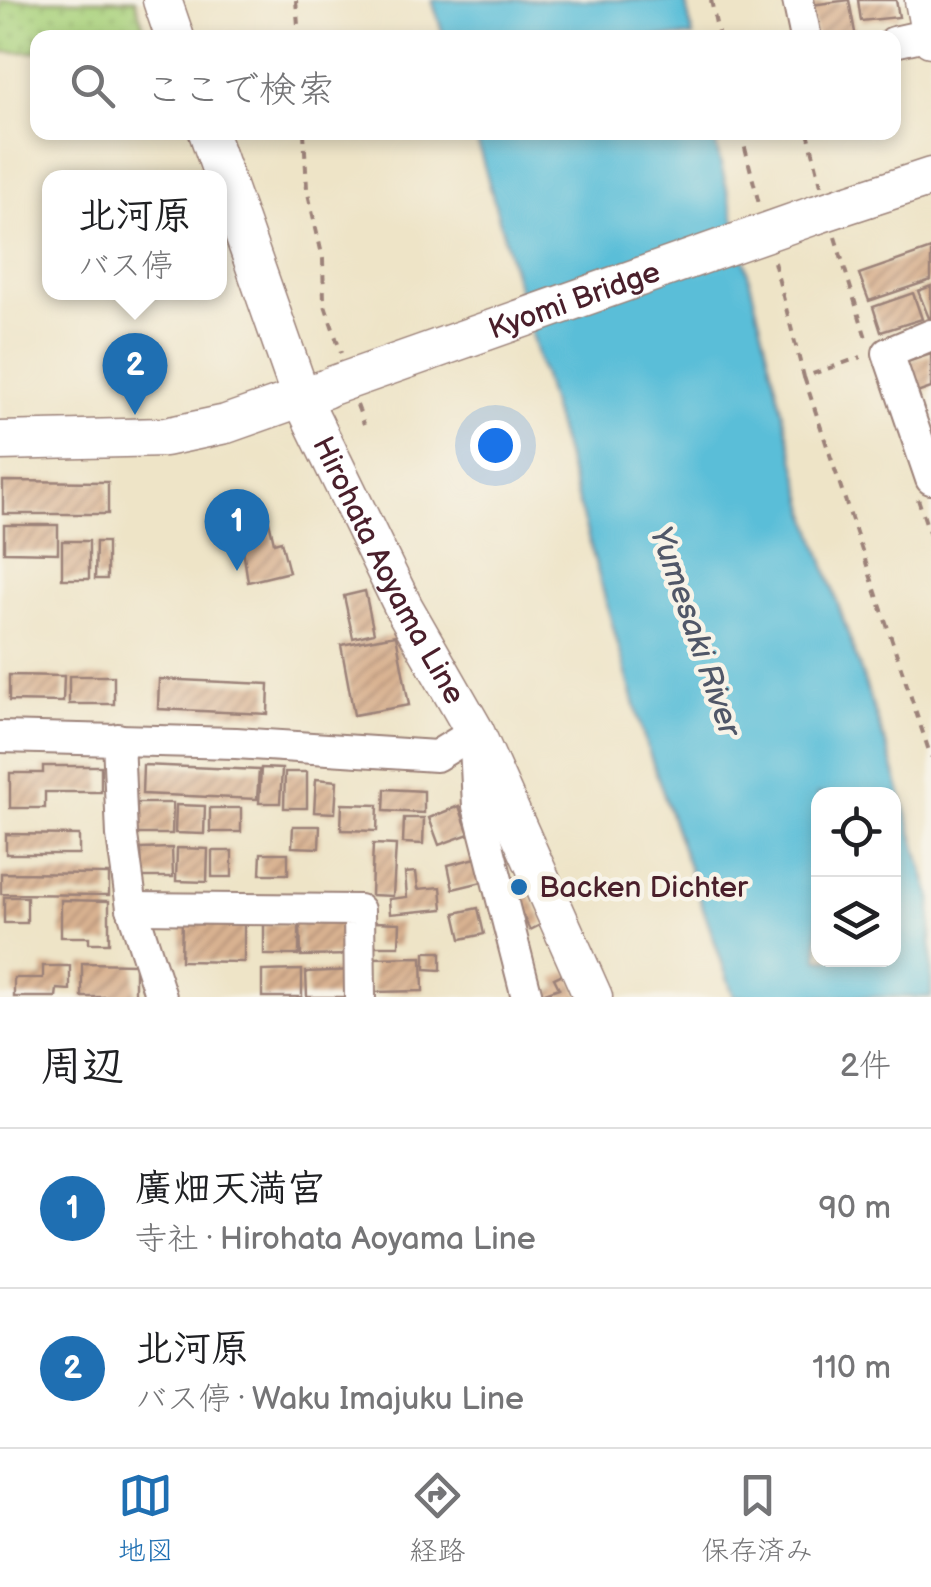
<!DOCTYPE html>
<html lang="ja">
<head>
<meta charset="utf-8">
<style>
	:root { --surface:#fff; --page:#f2f2f2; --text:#202124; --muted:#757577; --line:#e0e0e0; --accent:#1f6fb2 }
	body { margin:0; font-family:"Balsamiq Sans","Klee One",sans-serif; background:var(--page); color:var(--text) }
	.controls { position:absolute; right:30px; bottom:30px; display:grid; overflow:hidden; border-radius:20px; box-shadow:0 5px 15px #0003 }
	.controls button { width:90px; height:90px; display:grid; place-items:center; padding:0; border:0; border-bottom:2px solid var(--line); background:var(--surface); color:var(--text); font:50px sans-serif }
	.you { position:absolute; left:495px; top:445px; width:35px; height:35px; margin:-25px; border:8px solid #fff; border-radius:50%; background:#1a73e8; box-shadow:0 0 0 15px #1a73e833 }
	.badge { display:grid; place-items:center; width:65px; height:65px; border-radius:50%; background:var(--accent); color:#fff; font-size:32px; font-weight:700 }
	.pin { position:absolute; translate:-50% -82px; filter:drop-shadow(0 2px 5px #0008) }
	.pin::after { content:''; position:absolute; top:52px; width:35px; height:30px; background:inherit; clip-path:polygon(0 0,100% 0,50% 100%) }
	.popup { position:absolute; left:42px; top:170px; width:185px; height:130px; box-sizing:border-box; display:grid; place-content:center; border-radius:20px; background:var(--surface); filter:drop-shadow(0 2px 8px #0005); font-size:32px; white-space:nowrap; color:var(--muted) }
	.popup b { font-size:38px; color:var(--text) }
	.popup::after { content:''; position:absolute; left:50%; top:100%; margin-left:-20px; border:20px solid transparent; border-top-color:var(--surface) }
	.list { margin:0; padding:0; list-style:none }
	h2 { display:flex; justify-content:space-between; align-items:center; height:130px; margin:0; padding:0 40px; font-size:42px }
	h2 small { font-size:32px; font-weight:400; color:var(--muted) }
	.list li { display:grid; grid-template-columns:65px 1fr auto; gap:30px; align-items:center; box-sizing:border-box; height:160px; padding:0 40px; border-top:2px solid var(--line) }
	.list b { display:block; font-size:38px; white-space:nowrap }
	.list p { margin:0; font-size:32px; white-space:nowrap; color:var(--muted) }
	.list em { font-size:32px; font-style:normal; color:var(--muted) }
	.icon { flex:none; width:55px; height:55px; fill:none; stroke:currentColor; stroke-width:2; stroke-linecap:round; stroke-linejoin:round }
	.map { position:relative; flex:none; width:931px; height:997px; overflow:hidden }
	.search { position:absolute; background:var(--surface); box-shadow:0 5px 15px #0003; left:30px; right:30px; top:30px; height:110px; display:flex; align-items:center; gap:25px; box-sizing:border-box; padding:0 35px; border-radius:20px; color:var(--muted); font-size:38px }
	.sheet { height:450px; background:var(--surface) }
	nav { display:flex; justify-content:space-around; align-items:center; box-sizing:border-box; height:140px; border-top:2px solid var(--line); background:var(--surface); font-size:28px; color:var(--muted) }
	nav a { display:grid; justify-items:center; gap:5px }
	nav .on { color:var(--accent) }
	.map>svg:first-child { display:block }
	.grass { fill:url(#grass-dots); stroke:#7a7854; stroke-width:2.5 }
	.water { fill:#5abed8; stroke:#526e82; stroke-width:2.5; fill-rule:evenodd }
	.building { fill:url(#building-hatch) }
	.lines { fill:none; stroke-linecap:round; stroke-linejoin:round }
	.minor-casing { stroke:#9c8279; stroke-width:34 }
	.major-casing { stroke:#9c8279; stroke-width:41 }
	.path { stroke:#9c8279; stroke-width:4; stroke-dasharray:8 8; stroke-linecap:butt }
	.minor { stroke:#fff; stroke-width:30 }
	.major { stroke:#fff; stroke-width:38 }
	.major-bridge-casing { stroke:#9c8279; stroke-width:41; stroke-linecap:butt }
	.major-bridge { stroke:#fff; stroke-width:38 }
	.poi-dot { fill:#1f6fb2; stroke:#f7f3e8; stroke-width:4 }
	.labels { text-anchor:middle; stroke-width:9; stroke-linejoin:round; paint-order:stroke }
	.street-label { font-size:30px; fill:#4a1f2b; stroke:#f7f3e8 }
	.poi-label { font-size:30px; fill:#4a1f2b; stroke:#f7f3e8; text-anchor:start }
	.water-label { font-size:32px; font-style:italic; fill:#505768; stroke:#f7f3e8 }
</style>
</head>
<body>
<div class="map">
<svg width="931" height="997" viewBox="0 0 931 997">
	<defs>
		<pattern id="grass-dots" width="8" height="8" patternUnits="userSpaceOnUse" patternTransform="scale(2.5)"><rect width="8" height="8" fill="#a9d17c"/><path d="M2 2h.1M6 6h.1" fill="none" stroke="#93b36b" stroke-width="1.8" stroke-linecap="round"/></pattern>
		<pattern id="building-hatch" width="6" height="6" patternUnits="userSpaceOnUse" patternTransform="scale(2.5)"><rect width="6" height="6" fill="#d9b291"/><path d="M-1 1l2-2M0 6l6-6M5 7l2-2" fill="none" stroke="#b29077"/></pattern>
	</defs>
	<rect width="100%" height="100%" fill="#f7f3e8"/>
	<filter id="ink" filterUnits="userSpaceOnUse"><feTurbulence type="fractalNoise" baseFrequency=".01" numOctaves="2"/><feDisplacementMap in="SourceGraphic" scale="20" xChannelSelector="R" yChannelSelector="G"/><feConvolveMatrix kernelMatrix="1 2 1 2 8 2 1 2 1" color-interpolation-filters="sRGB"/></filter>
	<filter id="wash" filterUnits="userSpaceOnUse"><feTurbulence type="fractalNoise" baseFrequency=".0048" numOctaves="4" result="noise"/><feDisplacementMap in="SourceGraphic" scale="40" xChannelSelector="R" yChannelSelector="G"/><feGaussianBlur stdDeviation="2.25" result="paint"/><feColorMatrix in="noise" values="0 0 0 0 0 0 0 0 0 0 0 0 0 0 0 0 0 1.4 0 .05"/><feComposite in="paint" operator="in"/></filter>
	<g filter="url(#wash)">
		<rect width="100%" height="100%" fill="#eee4c7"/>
		<path class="grass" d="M0,0H135L147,37L38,38L37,52H0Z"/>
		<g class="water">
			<path d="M432,0H685L693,37H444Z"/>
			<path d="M475,133H713L810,522L891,760L931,897V997H734L645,741ZM818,794H894V959H818Z"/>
		</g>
		<g id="blocks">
			<g class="building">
				<path d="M849,0L856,38H816L811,5Z"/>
				<path d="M858,0H896L899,17L861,21Z"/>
				<path d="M931,249V280L869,301L859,274Z"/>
				<path d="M931,286V323L918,291Z"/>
				<path d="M913,293L922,319L881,332L873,307Z"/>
				<path d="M931,354V388L917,393L907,362Z"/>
				<path d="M3,481L108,482V514H3Z"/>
				<path d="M256,501L260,518L268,517L274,543L281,541L289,572L248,582L239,523L248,521L245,502Z"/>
				<path d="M4,525H58V553L4,552Z"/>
				<rect x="62" y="541" width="27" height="38"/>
				<path d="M96,542H107V579H95Z"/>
				<path d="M365,591L374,633L353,638L344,596Z"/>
				<path d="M396,635L409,705L354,715L341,645Z"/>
				<path d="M9,675L64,676L63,702L9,701Z"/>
				<rect x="69" y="676" width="45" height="28"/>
				<path d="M159,679L269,684L268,714L158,709Z"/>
				<path d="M143,765L259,770L257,799L142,794Z"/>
				<path d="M43,766H101V792H45V808H10V773H43Z"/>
				<path d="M261,768L282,769L280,803H259Z"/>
				<path d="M285,772H307V808H284Z"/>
				<path d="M316,779L337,781L335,813L314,812Z"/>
				<path d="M385,789L424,791V813L384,811Z"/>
				<path d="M137,803H173L172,834H137Z"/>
				<path d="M342,804L378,805L377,831L341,830Z"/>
				<path d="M176,805L205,806L204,834L175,833Z"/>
				<path d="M459,806L469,834L439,845L429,818Z"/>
				<rect x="210" y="808" width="31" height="24"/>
				<path d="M404,818H424L423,844L403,843Z"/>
				<path d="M293,826H320L319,848L292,847Z"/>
				<path d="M6,834L79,835V854H6Z"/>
				<path d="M373,844L396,845L393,896L371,895Z"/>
				<path d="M172,848L173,877H142L141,849Z"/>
				<path d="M177,848L208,849L207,882L176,881Z"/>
				<rect x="212" y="851" width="20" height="26"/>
				<path d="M261,853H288V874H260Z"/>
				<path d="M476,858L482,882L453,889L448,865Z"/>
				<path d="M416,872L418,889L441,887L443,909L390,914L389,899L407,897L405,873Z"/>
				<path d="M1,873L109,874V895L1,894Z"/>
				<path d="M522,879L544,923L530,930L508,886Z"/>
				<rect x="4" y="897" width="23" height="26"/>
				<path d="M61,900L109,901V943H89V937H61Z"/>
				<path d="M478,908L484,934L461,939L455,913Z"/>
				<path d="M182,919H244V962L181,961Z"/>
				<path d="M351,920L352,955L301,956L300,922Z"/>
				<path d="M374,922L400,923L399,946H374Z"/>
				<path d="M299,923V955H264V924Z"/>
				<path d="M425,952H441V970L425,969Z"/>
				<path d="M422,957L423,991L373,992L372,958Z"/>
				<path d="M82,963L135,964V997H82Z"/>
				<path d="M43,966H70V990L57,989L56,997H14V978H43Z"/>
				<path d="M302,970V997H262V971Z"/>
				<path d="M356,970L357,997H307L306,972Z"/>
				<path d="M569,971L580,997H547L545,993L559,988L554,978Z"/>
			</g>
		</g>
	</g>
	<g filter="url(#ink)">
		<use href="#blocks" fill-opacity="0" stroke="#9c8279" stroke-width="2.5"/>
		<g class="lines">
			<defs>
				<g id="minor">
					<path d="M798,0L806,38"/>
					<path d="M894,42L930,34"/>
					<path d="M931,335L888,353L931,479"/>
					<path d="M0,737L236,743L436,756L475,732"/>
					<path d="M118,739L122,836L132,908L161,997"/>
					<path d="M475,745L478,806L527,997"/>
					<path d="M132,908L359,910L360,997"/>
				</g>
				<g id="major">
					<path d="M162,0L175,38"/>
					<path d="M924,0L931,38"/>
					<path id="s1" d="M208,132L301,397L404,608L475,732L593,997"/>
					<path d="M815,215L931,177"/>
					<path d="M0,441L165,437L226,424L325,389"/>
				</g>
			</defs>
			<use href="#minor" class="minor-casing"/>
			<use href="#major" class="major-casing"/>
			<g class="path">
				<path d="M296,0L299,38"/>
				<path d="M711,0L719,38"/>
				<path d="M304,132L307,189L323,259L324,302L341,353"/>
				<path d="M741,132L759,204"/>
				<path d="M808,132L821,185"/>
				<path d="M835,237L866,338"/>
				<path d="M774,262L804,377L861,357"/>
				<path d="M804,377L931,757"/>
				<path d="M357,405L364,424"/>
				<path d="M918,499L931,538"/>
			</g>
			<use href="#minor" class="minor"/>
			<use href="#major" class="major"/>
			<defs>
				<g id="major-bridge">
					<path id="s2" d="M331,386L815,215"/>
				</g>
			</defs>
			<use href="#major-bridge" class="major-bridge-casing"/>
			<use href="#major-bridge" class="major-bridge"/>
		</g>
	</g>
	<circle class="poi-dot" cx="519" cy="887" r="10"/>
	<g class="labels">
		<g class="street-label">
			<text dy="10" stroke="none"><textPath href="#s2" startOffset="258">Kyomi Bridge</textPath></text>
			<text dy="10" stroke="none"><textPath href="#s1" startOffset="475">Hirohata Aoyama Line</textPath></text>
		</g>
		<g class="poi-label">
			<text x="539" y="897">Backen Dichter</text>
		</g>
		<g class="water-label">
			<text transform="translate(696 631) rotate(71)" y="11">Yumesaki River</text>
		</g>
	</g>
</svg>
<div class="controls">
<button><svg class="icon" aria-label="locate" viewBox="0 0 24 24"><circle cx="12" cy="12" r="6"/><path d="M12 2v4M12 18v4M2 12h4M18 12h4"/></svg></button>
<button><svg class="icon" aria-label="layers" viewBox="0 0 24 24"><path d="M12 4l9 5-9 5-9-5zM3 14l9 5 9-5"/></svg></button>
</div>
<div class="you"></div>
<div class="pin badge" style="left:237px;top:571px">1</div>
<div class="pin badge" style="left:135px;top:415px">2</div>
<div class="popup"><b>北河原</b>バス停</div>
<div class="search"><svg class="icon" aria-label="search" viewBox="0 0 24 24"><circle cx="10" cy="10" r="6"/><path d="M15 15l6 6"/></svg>ここで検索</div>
</div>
<section class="sheet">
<h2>周辺<small>2件</small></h2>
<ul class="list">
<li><span class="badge">1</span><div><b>廣畑天満宮</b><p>寺社 · Hirohata Aoyama Line</p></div><em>90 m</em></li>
<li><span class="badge">2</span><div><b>北河原</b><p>バス停 · Waku Imajuku Line</p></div><em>110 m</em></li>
</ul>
</section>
<nav>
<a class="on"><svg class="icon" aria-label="map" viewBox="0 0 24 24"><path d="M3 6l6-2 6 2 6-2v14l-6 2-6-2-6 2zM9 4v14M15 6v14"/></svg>地図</a>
<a><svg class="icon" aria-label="directions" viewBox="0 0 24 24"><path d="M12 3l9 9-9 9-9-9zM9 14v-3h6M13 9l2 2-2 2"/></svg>経路</a>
<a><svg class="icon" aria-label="saved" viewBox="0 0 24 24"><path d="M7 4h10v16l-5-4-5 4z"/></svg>保存済み</a>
</nav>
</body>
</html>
